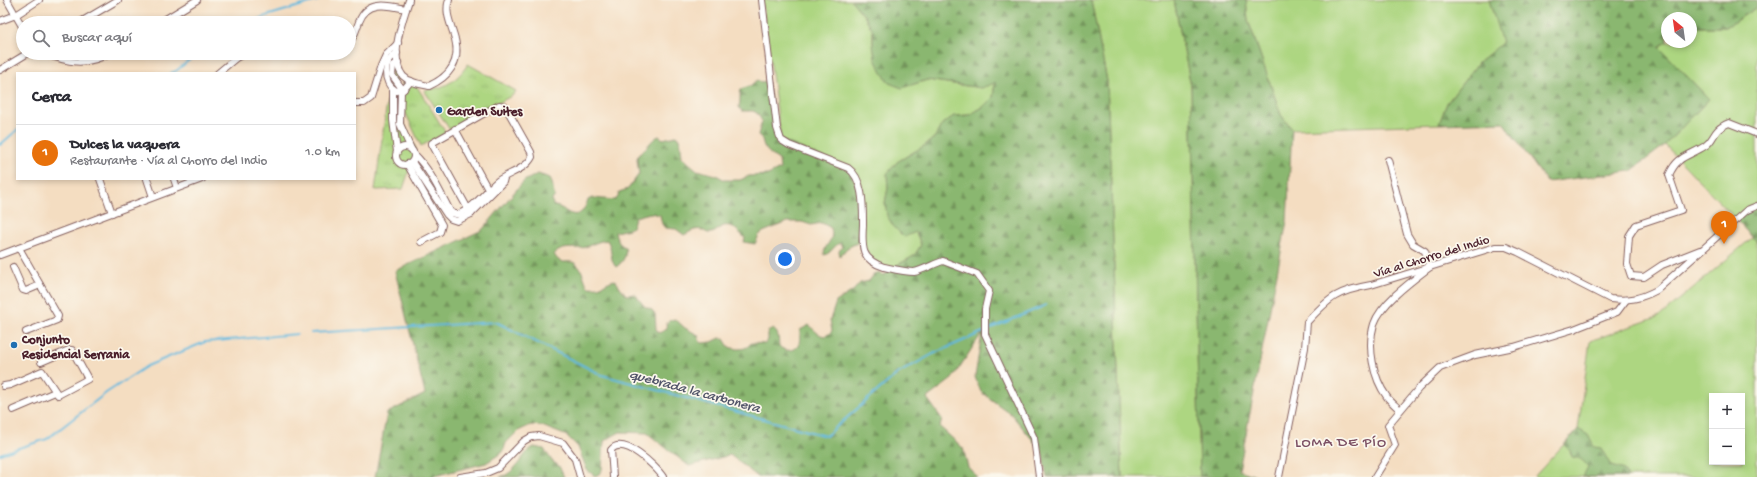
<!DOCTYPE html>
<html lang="es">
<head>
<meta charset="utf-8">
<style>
	:root { --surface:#fff; --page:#f2f2f3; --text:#2b2b33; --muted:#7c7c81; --line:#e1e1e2; --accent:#1f6fb2 }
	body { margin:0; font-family:"Gochi Hand",sans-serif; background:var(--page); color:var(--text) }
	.controls { position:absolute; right:12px; bottom:12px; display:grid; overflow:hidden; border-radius:0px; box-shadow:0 2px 6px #0003 }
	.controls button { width:36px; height:36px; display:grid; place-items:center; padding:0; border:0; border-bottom:1px solid var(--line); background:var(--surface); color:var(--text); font:20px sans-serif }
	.compass { position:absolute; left:1661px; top:12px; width:36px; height:36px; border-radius:50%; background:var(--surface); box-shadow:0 2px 6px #0003; rotate:331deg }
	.you { position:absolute; left:785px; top:259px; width:14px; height:14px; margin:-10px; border:3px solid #fff; border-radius:50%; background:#1a73e8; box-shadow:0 0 0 6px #1a73e833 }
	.badge { display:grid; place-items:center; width:26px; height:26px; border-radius:50%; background:var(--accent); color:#fff; font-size:13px; font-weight:700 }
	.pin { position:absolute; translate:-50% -33px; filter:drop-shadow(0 1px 2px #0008) }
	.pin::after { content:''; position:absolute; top:21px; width:14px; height:12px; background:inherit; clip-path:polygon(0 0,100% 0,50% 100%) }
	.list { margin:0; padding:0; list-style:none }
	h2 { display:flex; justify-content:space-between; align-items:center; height:52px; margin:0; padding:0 16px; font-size:17px }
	h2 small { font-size:13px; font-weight:400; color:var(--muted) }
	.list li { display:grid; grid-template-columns:26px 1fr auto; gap:12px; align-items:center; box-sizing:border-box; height:56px; padding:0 16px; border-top:1px solid var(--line) }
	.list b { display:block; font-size:15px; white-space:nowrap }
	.list p { margin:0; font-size:13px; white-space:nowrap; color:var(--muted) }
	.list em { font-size:13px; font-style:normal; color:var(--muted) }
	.icon { flex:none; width:22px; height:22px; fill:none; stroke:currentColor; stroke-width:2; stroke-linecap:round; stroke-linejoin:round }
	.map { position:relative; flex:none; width:1757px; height:477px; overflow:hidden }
	.search { position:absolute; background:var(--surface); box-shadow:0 2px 6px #0003; left:16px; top:16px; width:340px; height:44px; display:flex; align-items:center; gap:10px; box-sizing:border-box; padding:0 14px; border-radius:22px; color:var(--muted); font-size:15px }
	.panel { position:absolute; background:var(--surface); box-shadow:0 2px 6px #0003; left:16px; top:72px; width:340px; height:108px; border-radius:0px }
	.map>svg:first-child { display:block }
	.grass { fill:#add681; stroke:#7c7a56; fill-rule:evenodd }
	.forest { fill:url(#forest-firs); stroke:#6a6b4d }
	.park { fill:url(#park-tufts); stroke:#7c7a56 }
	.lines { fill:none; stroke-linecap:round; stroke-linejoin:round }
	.stream { stroke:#61b9df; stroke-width:2 }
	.minor-casing { stroke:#866260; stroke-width:8 }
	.minor { stroke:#fff; stroke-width:6 }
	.poi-dot { fill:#1f6fb2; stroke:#fbf7ec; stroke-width:1.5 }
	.labels { text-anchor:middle; stroke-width:3.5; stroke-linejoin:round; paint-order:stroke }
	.poi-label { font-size:13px; font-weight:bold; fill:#4a1f2b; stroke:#fbf7ec; text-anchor:start }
	.street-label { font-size:13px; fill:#4a1f2b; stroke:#fbf7ec }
	.water-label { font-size:14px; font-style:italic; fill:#52556a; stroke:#fbf7ec }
	.quarter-label { font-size:15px; letter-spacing:1px; fill:#7c5064; stroke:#fbf7ec }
</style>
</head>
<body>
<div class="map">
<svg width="1757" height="477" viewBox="0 0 1757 477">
	<defs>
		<pattern id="forest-firs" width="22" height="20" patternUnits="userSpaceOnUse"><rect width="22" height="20" fill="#8ab76f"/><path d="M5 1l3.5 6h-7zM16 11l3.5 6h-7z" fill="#73945b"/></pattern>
		<pattern id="park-tufts" width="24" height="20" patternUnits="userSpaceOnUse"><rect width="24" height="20" fill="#add681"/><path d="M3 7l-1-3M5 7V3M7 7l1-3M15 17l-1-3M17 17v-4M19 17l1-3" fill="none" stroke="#96b770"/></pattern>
	</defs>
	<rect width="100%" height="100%" fill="#fbf7ec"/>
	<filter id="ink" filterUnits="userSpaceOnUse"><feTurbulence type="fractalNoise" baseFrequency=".025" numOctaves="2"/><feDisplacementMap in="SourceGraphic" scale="8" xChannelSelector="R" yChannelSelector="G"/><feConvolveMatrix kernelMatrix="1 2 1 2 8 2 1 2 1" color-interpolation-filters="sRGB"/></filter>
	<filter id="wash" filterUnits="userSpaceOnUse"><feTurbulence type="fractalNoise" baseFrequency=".012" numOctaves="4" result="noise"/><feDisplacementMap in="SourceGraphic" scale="16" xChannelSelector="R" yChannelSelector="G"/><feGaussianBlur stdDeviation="0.9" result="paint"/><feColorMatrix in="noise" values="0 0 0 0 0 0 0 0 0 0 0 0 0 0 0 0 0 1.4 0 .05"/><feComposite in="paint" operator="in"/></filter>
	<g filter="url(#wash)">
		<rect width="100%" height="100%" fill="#f4ddc1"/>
		<g class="grass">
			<path d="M762,0H851L866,18L873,31V45L914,84L927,80L967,86L995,83L993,97L983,107L969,115L954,116L942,124L935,137L924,146L897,162L887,174L888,188L885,203L916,232L921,245L914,256L890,269L873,263L861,241L781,140Z"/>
			<path d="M1091,0H1174L1191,86L1200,477H1122L1107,81Z"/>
			<path d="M1246,0H1489L1503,43L1478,63L1447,103L1439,124L1292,129L1281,115L1248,20Z"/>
			<path d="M1757,7V477H1534L1578,429L1590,341L1660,316L1753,237L1665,145L1709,99L1658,47L1667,41V42H1691V27H1726ZM1712,396H1742V462H1712Z"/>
		</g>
		<g class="forest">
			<path d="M851,0H1091L1107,81L1122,477H1047L1042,451L1011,414L981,392L975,377L982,333L952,379L927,398L942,419L940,427L963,448L968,467L977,477H758L730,455L689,466L647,433L620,432L604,441L602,470L599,474L595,476L587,470L578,447L567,436L542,426L531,425L518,431L506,443L503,452L486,463L430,477H375L387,413L425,394L395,271L482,230L524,181L538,174L550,178C554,184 552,190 555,196L552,200L553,205C556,207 558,206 561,208C564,209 565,211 567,212C580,219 584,210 588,200L592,198L615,200L618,197L619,192L628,189L639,174L637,159L638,155C647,149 651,139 659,136L663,139L676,136L680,138L682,157L697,170L716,175L725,180H740L749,176L768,175L780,169L779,160C774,157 767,152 764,146C762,141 763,138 758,135L762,121L757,113L753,111H742L739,107C741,100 739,95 741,89L750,86L757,80L761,82L767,81L777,128L781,140L848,168L861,194V241L847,248L840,256L839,251L842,247L840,243C833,246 832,253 824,255C824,243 835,242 831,228L822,223L811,225L802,222H787L763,232L759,235L755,244L744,242L745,238C738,232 732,222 721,227C718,229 715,233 711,233C707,234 705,231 702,230C695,228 690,232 684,235L676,229L665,228L662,224L660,215L650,213L635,217L633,226L629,229L615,232C617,239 618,244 625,247C627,256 623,262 616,267C609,260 613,249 607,240C597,241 590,246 582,248C571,249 563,246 554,254C561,268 568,258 576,264C583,269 584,280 588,287C604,289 603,282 615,280L626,295L635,294L644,306L652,310L655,314L656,329L659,333L667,329L666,324L670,320L675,319L685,328L698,335L699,340L702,343L712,342L720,338L724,339L729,347C737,350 747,350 751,343L765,344L768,340V331L773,329C780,334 778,339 779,346C784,352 796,352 799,344C800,340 800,334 800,330L809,325C816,331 823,342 832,331L830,320L836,302L854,290L860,283L869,281L875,273L885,275L890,269L914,256L921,245L916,232L904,237L894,227L887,216L885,203L888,188L887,174L897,162L924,146L935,137L942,124L954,116L969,115L983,107L993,97L995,83L981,88L927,80L902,88L889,83L881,71L875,59L873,45V31L866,18Z"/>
			<path d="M1174,0H1246L1248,20L1281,115L1292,129L1287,221L1239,470L1259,477H1200L1191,86Z"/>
			<path d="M1489,0H1757V7L1726,27H1691V18H1667V41L1659,47L1709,99L1665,145L1631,171L1547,182L1503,122L1439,124L1447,103L1478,63L1502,43Z"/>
			<path d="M1757,206V242L1736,220Z"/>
			<path d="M1578,429L1588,435L1594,447L1601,448L1611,466L1624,470L1628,477H1583L1588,468C1584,460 1580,458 1572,457L1570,451L1565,445Z"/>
			<path d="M534,447L544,449L552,461L559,466L564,477H500C517,474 522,452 534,447Z"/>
		</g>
		<g class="park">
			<path d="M468,64L516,91L513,95L450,130L424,90C444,89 457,81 468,64Z"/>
			<path d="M392,66L396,71L395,103L416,149L403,189L375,190Z"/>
			<path d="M403,77L416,85L446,133L421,146L401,103Z"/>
		</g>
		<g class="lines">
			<g class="stream">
				<path d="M251,23L263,17L320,0"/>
				<path d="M171,73L176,71L198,53"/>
				<path d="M0,145L17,130"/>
				<path d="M987,330L1046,305"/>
				<path d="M311,333L496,322L602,375L826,436L897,374L933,354L983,332"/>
				<path d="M0,454L47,439L106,393L147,366L205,342L297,334"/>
			</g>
		</g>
	</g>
	<g filter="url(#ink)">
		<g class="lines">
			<defs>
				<g id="minor">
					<path d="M7,0L23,28"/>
					<path d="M409,0C403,20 388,57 403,76C410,83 420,84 429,86C449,77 461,62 455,39C452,26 444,13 449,0"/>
					<path d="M762,0L777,128L781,140L789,145L848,168C864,179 863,208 863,225C862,247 860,259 884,267C893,269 905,272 914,272C921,271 936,263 943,261L977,274L989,291L985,309V334L1034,438L1039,477"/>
					<path d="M0,21L16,15L39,0"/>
					<path d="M79,23L118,0"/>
					<path d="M159,23L197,0"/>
					<path d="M349,42C355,37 356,29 359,22C367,0 387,5 406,9"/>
					<path d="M43,53C67,62 86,67 109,53"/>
					<path d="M397,53C383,61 382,83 396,91L404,89L411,81"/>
					<path d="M398,62L393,66L392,75L403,90"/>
					<path d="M0,70L28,53"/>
					<path d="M218,73L236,58L245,53"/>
					<path d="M393,89V120L397,152"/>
					<path d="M401,90L400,124L411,149"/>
					<path d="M355,103H364L371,98L381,66L386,55L398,43"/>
					<path d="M455,129L490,193"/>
					<circle cx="405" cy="156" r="9"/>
					<path d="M414,154C430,169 440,192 450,211C453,214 457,215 461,213C477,206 486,190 499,180C509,173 526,169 532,157L531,152L505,106L499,105L432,143V144L468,209L471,214"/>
					<path d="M1388,160L1407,234L1413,244L1425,251L1430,267C1413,280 1381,303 1374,324C1367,347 1373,378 1387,397C1391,402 1396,406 1400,410"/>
					<path d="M412,162L447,215L451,219L457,221L471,214L503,182L504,178"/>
					<path d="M407,164L442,225L440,232L421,242"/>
					<path d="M100,179L112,213"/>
					<path d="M147,179L153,197"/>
					<path d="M174,179L177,188"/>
					<path d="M19,248L58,316L57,320L26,332"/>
					<path d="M1700,250L1662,265L1644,277L1631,276L1627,264L1629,236L1636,225L1681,210L1669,175C1678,155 1688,157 1705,146C1716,139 1711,130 1729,123L1757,134"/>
					<path d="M0,255L202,179"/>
					<path d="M13,267L23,290L26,291L40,285"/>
					<path d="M4,386L10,385L42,371L58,395L88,379L72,350H69L41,362"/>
					<path d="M13,410L55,392"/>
					<path d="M460,477L486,473L498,468L524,441L531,437L539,436L563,443L575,459L580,477"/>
					<path d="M613,477L611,450C623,435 656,466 663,477"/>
					<path d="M1279,477L1305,348L1307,322C1330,297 1337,291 1371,285L1495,247H1506L1518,252L1610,299C1629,301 1640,299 1657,290L1747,210L1757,206"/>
					<path d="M1375,477L1395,445L1388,425L1419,388L1440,368L1475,355L1514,347L1574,329L1617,312L1626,300"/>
				</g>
			</defs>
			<use href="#minor" class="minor-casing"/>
			<use href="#minor" class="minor"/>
		</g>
	</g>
	<g class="poi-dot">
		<circle cx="439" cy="110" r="4"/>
		<circle cx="14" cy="345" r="4"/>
	</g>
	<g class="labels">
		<g class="poi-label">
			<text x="447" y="115">Garden Suites</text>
			<text x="22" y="343">Conjunto<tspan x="22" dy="15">Residencial Serrania</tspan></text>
		</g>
		<g class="street-label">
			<text transform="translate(1431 255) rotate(-17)" y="5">Vía al Chorro del Indio</text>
		</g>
		<g class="water-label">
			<text transform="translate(695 390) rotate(15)" y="5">quebrada la carbonera</text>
		</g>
		<g class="quarter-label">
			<text x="1341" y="446">LOMA DE PÍO</text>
		</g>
	</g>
</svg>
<div class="controls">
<button>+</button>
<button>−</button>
</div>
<svg class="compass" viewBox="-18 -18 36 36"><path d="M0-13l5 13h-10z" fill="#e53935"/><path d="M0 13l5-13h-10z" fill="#7c7c81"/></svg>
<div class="you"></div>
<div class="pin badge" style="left:1724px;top:244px;background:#e8710a">1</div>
<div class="search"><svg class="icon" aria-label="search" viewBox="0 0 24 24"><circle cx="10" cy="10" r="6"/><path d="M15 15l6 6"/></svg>Buscar aquí</div>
<section class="panel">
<h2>Cerca<small></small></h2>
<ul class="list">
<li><span class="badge" style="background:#e8710a">1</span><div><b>Dulces la vaquera</b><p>Restaurante · Vía al Chorro del Indio</p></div><em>1.0 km</em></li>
</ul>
</section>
</div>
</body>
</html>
